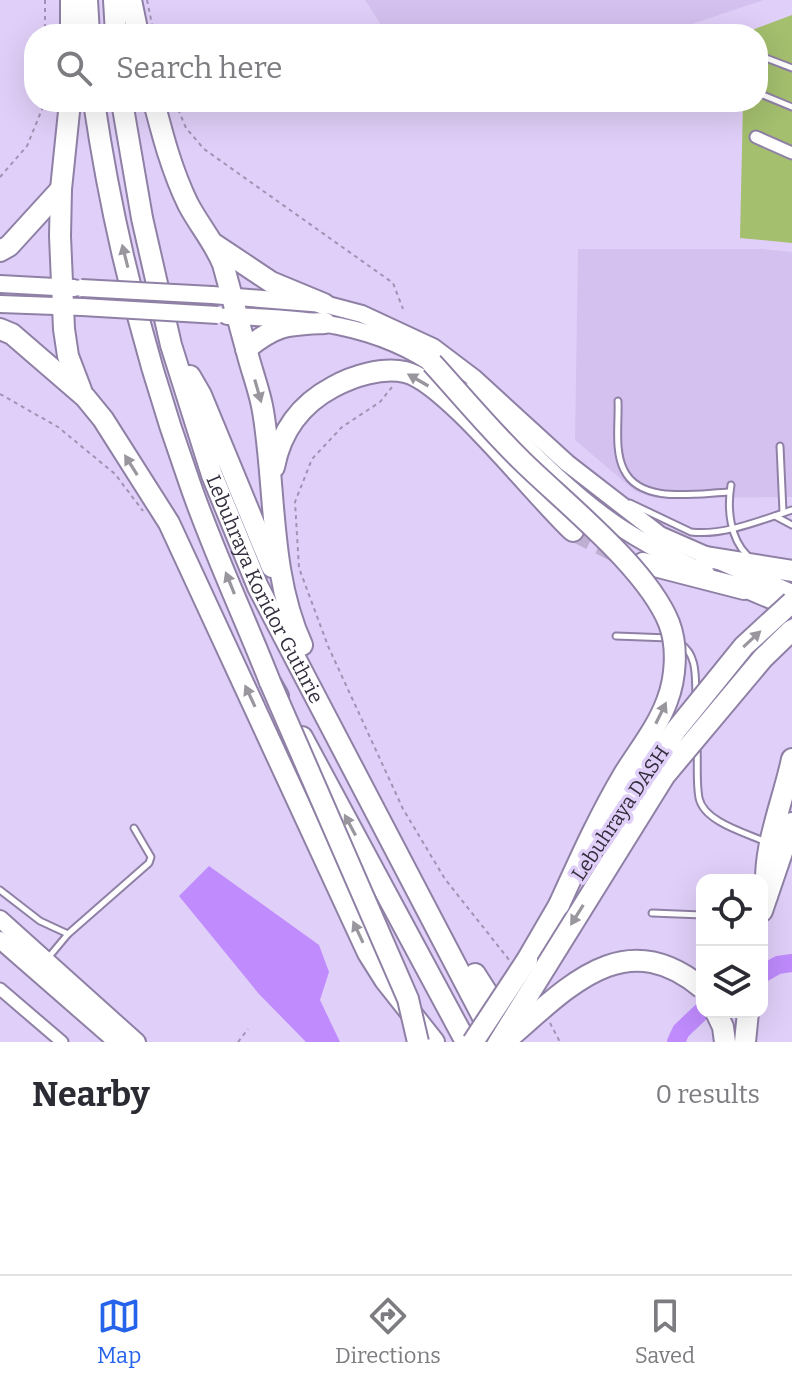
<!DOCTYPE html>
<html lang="en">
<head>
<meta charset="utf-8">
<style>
	:root { --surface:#fff; --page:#f7f7f7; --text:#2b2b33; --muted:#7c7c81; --line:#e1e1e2; --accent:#2563eb }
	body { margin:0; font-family:Bitter,serif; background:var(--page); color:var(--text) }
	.controls { position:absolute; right:24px; bottom:24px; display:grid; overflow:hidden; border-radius:16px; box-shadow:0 8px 32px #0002 }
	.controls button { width:72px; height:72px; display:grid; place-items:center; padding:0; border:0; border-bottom:2px solid var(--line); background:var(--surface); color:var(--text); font:40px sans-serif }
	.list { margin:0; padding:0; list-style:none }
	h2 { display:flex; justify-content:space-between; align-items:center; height:104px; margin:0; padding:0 32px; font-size:34px }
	h2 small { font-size:26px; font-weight:400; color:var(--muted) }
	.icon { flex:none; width:44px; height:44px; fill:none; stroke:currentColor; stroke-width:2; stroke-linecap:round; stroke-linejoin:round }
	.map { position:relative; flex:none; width:792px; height:1042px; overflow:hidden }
	.search { position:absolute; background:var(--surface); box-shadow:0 8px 32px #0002; left:24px; right:24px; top:24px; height:88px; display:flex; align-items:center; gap:20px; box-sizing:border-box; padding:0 28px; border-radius:32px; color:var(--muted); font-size:30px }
	.sheet { height:232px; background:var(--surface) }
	nav { display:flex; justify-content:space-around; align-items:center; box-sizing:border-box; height:112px; border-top:2px solid var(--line); background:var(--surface); font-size:22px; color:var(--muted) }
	nav a { display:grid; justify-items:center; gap:4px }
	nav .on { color:var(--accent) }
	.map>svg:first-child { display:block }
	.built { fill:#d5c1ef }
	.green { fill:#a4bf6e }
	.water { fill:#bf8bfd }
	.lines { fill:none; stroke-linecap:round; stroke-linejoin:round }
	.river { stroke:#bf8bfd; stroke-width:18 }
	.highway-tunnel { stroke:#beafd3; stroke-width:20; stroke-dasharray:20 10; stroke-linecap:butt }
	.lane-casing { stroke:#8f80a5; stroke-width:9 }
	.street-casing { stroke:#8f80a5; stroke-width:15 }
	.secondary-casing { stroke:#8f80a5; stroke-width:20 }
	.highway-casing { stroke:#8f80a5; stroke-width:24 }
	.path { stroke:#a193b3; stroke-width:2; stroke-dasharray:4 4; stroke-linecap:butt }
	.lane { stroke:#fff; stroke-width:5 }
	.street { stroke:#fff; stroke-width:11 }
	.secondary { stroke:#fff; stroke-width:16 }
	.highway { stroke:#fff; stroke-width:20 }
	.secondary-bridge-casing { stroke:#8f80a5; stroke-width:20; stroke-linecap:butt }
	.highway-bridge-casing { stroke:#8f80a5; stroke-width:24; stroke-linecap:butt }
	.secondary-bridge { stroke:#fff; stroke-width:16 }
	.highway-bridge { stroke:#fff; stroke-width:20 }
	.oneway { fill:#9a969e }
	.labels { text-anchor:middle; stroke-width:7; stroke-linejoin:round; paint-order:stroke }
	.street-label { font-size:20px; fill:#342d3d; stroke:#e0cff8 }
</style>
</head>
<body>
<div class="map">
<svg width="792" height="1042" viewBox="0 0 792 1042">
	<rect width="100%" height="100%" fill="#e0cff8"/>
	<g class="built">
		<path d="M365,0H764L662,34H387Z"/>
		<path d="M578,249H762L792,252V497L655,498L635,491L575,440Z"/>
	</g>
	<path class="green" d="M792,15V243L740,238L743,102H758V34L744,33Z"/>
	<path class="water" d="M209,866L319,945L329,972L320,1000L340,1042H306L259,994L179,896Z"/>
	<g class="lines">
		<g class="river">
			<path d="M762,974L778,965L792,963"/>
			<path d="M676,1042L681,1031L702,1011"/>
		</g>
		<path class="highway-tunnel" d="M573,531L617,553"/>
		<defs>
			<g id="lane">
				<path d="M758,55L792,68"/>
				<path d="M758,93L792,107"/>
				<path d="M618,401C619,422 614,451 624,470C641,505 698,493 729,492"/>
				<path d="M780,446L783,512"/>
				<path d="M731,485C727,509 730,538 747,555"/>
				<path d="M630,503L691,532C724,536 761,520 792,510"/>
				<path d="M775,516L792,525"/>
				<path d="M616,636L669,638"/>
				<path d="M681,644C698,656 695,678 696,697"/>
				<path d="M697,747C698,763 696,782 699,798C704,822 746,833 766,842"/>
				<path d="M0,890L40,921L68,934"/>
				<path d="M652,913L702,915"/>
				<path d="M48,958L68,934L149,863L151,857L134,828"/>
			</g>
			<g id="street">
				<path d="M756,137L792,153"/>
				<path d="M0,989L62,1042"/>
			</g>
			<g id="secondary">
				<path d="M0,284L74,288"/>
				<path d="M212,295L324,304L362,314L433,347L474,378L567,463L660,535L792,593"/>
				<path d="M0,304L82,307"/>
				<path d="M227,316C303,318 378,323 441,370"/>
				<path d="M469,391C514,433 555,480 604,516C636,540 670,557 706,573"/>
				<path d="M735,585L792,609"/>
				<path d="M0,919L137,1042"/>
				<path d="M0,940L117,1042"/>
			</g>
			<g id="highway">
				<path d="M87,0L89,34"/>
				<path d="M114,0L116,34"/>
				<path d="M131,0L138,34"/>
				<path d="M71,34V0"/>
				<path d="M70,102L61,189L60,236L64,329L68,356L81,390"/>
				<path d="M94,102C113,231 146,361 190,484C213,551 244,616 270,682L278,696"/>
				<path id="s1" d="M122,102L142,218L171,345L212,475L258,587L496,1042"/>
				<path d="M154,102C163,137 172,171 188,204C199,225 214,242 223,264C231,294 239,323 247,352C252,372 260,392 263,411C276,488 269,573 302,645"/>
				<path d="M214,244L271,282L324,304"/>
				<path d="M0,251L9,246L61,189"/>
				<path d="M0,329L12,334L85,397L103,419L169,523L368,953L385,980L434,1042"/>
				<path d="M246,349C277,324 286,325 325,323"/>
				<path d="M190,376L201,395L272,567"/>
				<path d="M274,467C281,431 301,404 333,387C353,376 382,367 405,372C446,381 536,497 573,531"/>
				<path d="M706,557L792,571"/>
				<path d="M643,563L744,589"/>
				<path d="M302,737L466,1042"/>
				<path d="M767,896C761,850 783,803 792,759"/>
				<path d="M762,911L792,823"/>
				<path d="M527,960L559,905"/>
				<path d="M475,974L505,1021"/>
				<path d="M716,1012L723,1027L725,1042"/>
				<path d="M745,1042L748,1012"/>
			</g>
		</defs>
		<use href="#lane" class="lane-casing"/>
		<use href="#street" class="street-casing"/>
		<use href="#secondary" class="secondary-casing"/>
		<use href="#highway" class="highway-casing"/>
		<g class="path">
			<path d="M45,0V34"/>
			<path d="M147,0L154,34"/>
			<path d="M175,102L186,128L204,149L393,283L403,309"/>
			<path d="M0,177L27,146L45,102"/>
			<path d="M392,387L380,402L342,427L312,459L295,502L299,568L328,646L403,809L445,879L510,961"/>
			<path d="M0,394L58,427L115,474L143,511"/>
			<path d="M550,1023L560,1042"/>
			<path d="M238,1042L248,1029"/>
		</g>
		<use href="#lane" class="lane"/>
		<use href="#street" class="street"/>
		<use href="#secondary" class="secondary"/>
		<use href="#highway" class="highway"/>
		<defs>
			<g id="secondary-bridge">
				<path d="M81,288L212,295"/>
				<path d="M82,307L218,315"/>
			</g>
			<g id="highway-bridge">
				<path d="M432,363C462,396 491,431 523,462C566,504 647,568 669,623C678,646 676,678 667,701C657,728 639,750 624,774C599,816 579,861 559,905"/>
				<path d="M270,682L408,999L418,1042"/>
				<path d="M601,842L676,730L744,646L792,602"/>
				<path d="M510,1037C569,986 625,924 702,988"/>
				<path d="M473,1042L527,960"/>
				<path d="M499,1042L665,775L763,658L792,630"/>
			</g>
		</defs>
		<use href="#secondary-bridge" class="secondary-bridge-casing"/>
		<use href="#highway-bridge" class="highway-bridge-casing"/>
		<use href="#secondary-bridge" class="secondary-bridge"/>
		<use href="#highway-bridge" class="highway-bridge"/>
	</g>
	<defs><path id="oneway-solid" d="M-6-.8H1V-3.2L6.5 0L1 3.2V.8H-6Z" transform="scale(2)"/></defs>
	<g class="oneway">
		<use href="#oneway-solid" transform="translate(125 256) rotate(-104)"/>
		<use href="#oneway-solid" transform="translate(418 380) rotate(-150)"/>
		<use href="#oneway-solid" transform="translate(258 391) rotate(74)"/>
		<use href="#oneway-solid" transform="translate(131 465) rotate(-122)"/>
		<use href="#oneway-solid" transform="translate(230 583) rotate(-112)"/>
		<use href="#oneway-solid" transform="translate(752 639) rotate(-43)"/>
		<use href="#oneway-solid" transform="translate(250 696) rotate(-115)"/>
		<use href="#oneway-solid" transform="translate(661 713) rotate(-64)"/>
		<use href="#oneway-solid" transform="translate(350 825) rotate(-118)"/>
		<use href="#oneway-solid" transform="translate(577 915) rotate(122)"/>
		<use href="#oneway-solid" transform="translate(358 932) rotate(-115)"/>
	</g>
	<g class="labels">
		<g class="street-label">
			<text dy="7" stroke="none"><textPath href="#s1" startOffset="510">Lebuhraya Koridor Guthrie</textPath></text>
			<text transform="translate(620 813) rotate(-56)" y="7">Lebuhraya DASH</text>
		</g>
	</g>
</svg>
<div class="controls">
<button><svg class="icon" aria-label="locate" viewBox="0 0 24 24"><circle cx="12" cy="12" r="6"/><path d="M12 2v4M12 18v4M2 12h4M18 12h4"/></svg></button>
<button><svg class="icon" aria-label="layers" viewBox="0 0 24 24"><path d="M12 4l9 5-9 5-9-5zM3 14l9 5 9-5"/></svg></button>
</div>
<div class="search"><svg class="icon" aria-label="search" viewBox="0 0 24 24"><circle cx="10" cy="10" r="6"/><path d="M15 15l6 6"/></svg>Search here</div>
</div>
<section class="sheet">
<h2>Nearby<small>0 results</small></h2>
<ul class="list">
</ul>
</section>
<nav>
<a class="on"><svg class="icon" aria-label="map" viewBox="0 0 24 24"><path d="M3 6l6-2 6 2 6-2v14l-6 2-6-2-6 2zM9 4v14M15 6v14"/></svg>Map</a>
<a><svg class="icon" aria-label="directions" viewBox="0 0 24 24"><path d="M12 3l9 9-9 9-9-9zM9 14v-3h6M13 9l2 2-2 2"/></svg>Directions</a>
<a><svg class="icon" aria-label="saved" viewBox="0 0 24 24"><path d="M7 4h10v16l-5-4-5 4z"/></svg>Saved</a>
</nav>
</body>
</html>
